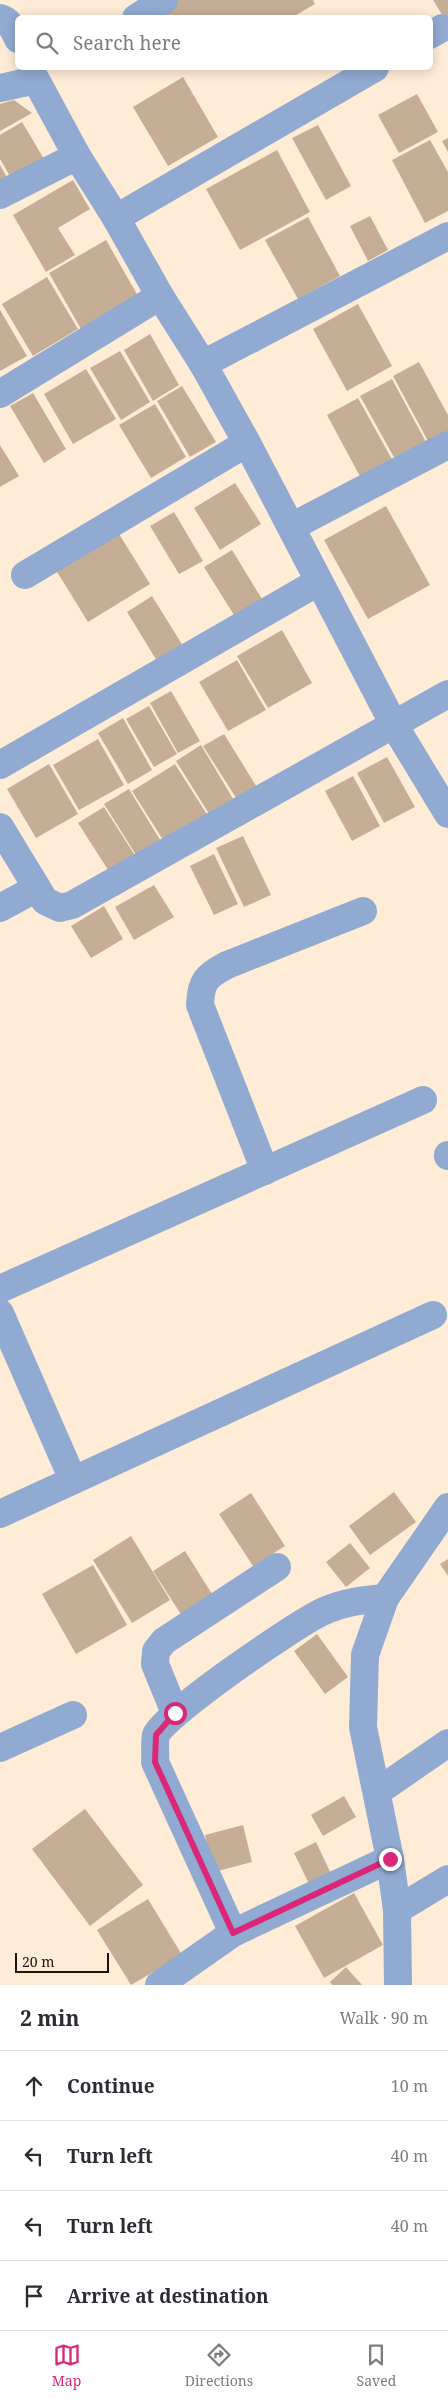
<!DOCTYPE html>
<html lang="en">
<head>
<meta charset="utf-8">
<style>
	:root { --surface:#fff; --page:#f2f2f3; --text:#2b2b33; --muted:#7c7c81; --line:#e1e1e2; --accent:#db2777 }
	body { margin:0; font-family:"Noto Serif",serif; background:var(--page); color:var(--text) }
	.scale { position:absolute; left:15px; bottom:12px; width:94px; box-sizing:border-box; padding-left:5px; border:2px solid #1d150c; border-top:0; font-size:14px; line-height:18px; white-space:nowrap; color:#1d150c; -webkit-text-stroke:4px #ffecd7; paint-order:stroke }
	.stop { position:absolute; width:15px; height:15px; margin:-11px; border:4px solid #db2777; border-radius:50%; background:#fff }
	.stop.end { background:#db2777; border-color:#fff; box-shadow:0 1px 5px #0008 }
	.list { margin:0; padding:0; list-style:none }
	h2 { display:flex; justify-content:space-between; align-items:center; height:65px; margin:0; padding:0 20px; font-size:21px }
	h2 small { font-size:16px; font-weight:400; color:var(--muted) }
	.list li { display:grid; grid-template-columns:32px 1fr auto; gap:15px; align-items:center; box-sizing:border-box; height:70px; padding:0 20px; border-top:1px solid var(--line) }
	.list b { display:block; font-size:19px; white-space:nowrap }
	.list em { font-size:16px; font-style:normal; color:var(--muted) }
	.icon { flex:none; width:28px; height:28px; fill:none; stroke:currentColor; stroke-width:2; stroke-linecap:round; stroke-linejoin:round }
	.map { position:relative; flex:none; width:448px; height:1985px; overflow:hidden }
	.search { position:absolute; background:var(--surface); box-shadow:0 2px 12px #0003; left:15px; right:15px; top:15px; height:55px; display:flex; align-items:center; gap:12px; box-sizing:border-box; padding:0 18px; border-radius:8px; color:var(--muted); font-size:19px }
	.sheet { height:345px; background:var(--surface) }
	nav { display:flex; justify-content:space-around; align-items:center; box-sizing:border-box; height:70px; border-top:1px solid var(--line); background:var(--surface); font-size:14px; color:var(--muted) }
	nav a { display:grid; justify-items:center; gap:2px }
	nav .on { color:var(--accent) }
	.map>svg:first-child { display:block }
	.building { fill:#c5ae95 }
	.lines { fill:none; stroke-linecap:round; stroke-linejoin:round }
	.minor { stroke:#91aad1; stroke-width:28 }
	.route { stroke:#db2777; stroke-width:6 }
</style>
</head>
<body>
<div class="map">
<svg width="448" height="1985" viewBox="0 0 448 1985">
	<rect width="100%" height="100%" fill="#ffecd7"/>
	<g class="building">
		<path d="M172,0H313L315,4L291,18H163L158,8Z"/>
		<path d="M433,0H448V15L444,18Z"/>
		<path d="M183,77L218,137L168,166L133,107Z"/>
		<path d="M417,94L438,132L399,153L378,115Z"/>
		<path d="M14,100L32,113L0,131V104Z"/>
		<path d="M22,122L44,159L11,178L0,159V135Z"/>
		<path d="M318,125L351,186L326,200L292,138Z"/>
		<path d="M448,138V152L442,141Z"/>
		<path d="M430,140L448,172V211L425,223L392,160Z"/>
		<path d="M277,150L310,212L240,250L206,189Z"/>
		<path d="M0,165L7,177L0,181Z"/>
		<path d="M73,180L90,209L58,228L75,255L46,272L13,215Z"/>
		<path d="M370,216L388,250L368,261L350,226Z"/>
		<path d="M308,217L340,276L298,299L265,240Z"/>
		<path d="M106,240L138,296L81,329L49,273Z"/>
		<path d="M47,277L78,329L33,356L2,304Z"/>
		<path d="M358,304L392,366L347,391L313,329Z"/>
		<path d="M0,310L27,356L0,371Z"/>
		<path d="M150,334L179,385L153,401L124,350Z"/>
		<path d="M120,351L150,402L121,420L90,368Z"/>
		<path d="M419,362L448,415V433L429,443L393,376Z"/>
		<path d="M86,369L116,419L73,444L44,394Z"/>
		<path d="M392,379L427,444L396,461L360,396Z"/>
		<path d="M182,386L216,442L190,457L157,401Z"/>
		<path d="M33,393L66,449L44,463L10,406Z"/>
		<path d="M358,398L394,463L362,480L327,415Z"/>
		<path d="M155,404L186,457L151,478L119,425Z"/>
		<path d="M0,445L19,476L0,487Z"/>
		<path d="M235,483L261,524L220,550L194,508Z"/>
		<path d="M386,506L430,585L368,619L324,540Z"/>
		<path d="M174,512L203,561L179,574L150,526Z"/>
		<path d="M116,529L150,584L88,622L54,567Z"/>
		<path d="M232,550L262,599L234,615L204,567Z"/>
		<path d="M152,596L183,646L157,661L127,612Z"/>
		<path d="M282,630L312,683L268,708L237,656Z"/>
		<path d="M237,660L266,710L228,731L199,682Z"/>
		<path d="M171,691L200,741L178,753L150,703Z"/>
		<path d="M149,706L177,754L154,767L126,719Z"/>
		<path d="M123,718L152,770L128,784L98,733Z"/>
		<path d="M224,734L258,789L238,801L203,746Z"/>
		<path d="M98,739L124,785L79,810L53,765Z"/>
		<path d="M201,745L235,802L211,817L176,761Z"/>
		<path d="M387,757L415,807L384,823L357,773Z"/>
		<path d="M49,764L78,814L36,838L7,789Z"/>
		<path d="M175,764L208,816L165,843L132,791Z"/>
		<path d="M353,776L380,826L352,841L325,791Z"/>
		<path d="M129,789L162,843L138,858L104,804Z"/>
		<path d="M104,807L136,857L110,873L78,823Z"/>
		<path d="M243,836L271,895L244,907L216,848Z"/>
		<path d="M214,854L238,904L214,915L190,866Z"/>
		<path d="M154,885L174,917L134,940L115,907Z"/>
		<path d="M104,906L123,939L91,958L71,926Z"/>
		<path d="M394,1492L416,1522L370,1555L349,1526Z"/>
		<path d="M251,1493L285,1546L253,1566L219,1514Z"/>
		<path d="M131,1536L170,1600L132,1623L93,1560Z"/>
		<path d="M350,1543L370,1568L346,1587L326,1562Z"/>
		<path d="M185,1551L217,1602L186,1622L153,1571Z"/>
		<path d="M448,1559V1576L440,1564Z"/>
		<path d="M93,1565L127,1625L76,1654L42,1594Z"/>
		<path d="M317,1634L348,1677L325,1694L294,1651Z"/>
		<path d="M344,1796L356,1817L323,1836L311,1815Z"/>
		<path d="M85,1809L143,1885L90,1926L32,1849Z"/>
		<path d="M243,1825L252,1862L214,1872L205,1835Z"/>
		<path d="M316,1842L333,1878L311,1888L294,1853Z"/>
		<path d="M354,1893L383,1945L324,1978L295,1926Z"/>
		<path d="M148,1899L182,1955L131,1985L97,1930Z"/>
		<path d="M346,1967L362,1985H332L330,1982Z"/>
	</g>
	<g class="lines">
		<g class="minor">
			<path d="M0,18C9,20 14,30 18,39"/>
			<path d="M136,18L164,0"/>
			<path d="M430,35L442,28"/>
			<path d="M0,88L36,80L77,156L116,218L160,296L203,364L247,443L394,725L448,814"/>
			<path d="M0,195L77,156"/>
			<path d="M116,218L375,68"/>
			<path d="M203,364L448,236"/>
			<path d="M0,394L160,296"/>
			<path d="M291,527L448,445"/>
			<path d="M25,575L247,443"/>
			<path d="M0,765L318,582"/>
			<path d="M0,827L45,901L60,908L72,905L448,694"/>
			<path d="M0,908L37,888"/>
			<path d="M448,1156V1155"/>
			<path d="M265,1171L200,1005C201,981 206,976 227,965L363,911"/>
			<path d="M0,1289L423,1100"/>
			<path d="M0,1313L73,1480"/>
			<path d="M0,1514L433,1315"/>
			<path d="M175,1713L155,1664L156,1651L164,1641L277,1567"/>
			<path d="M0,1748L73,1715"/>
			<path d="M377,1792L448,1743"/>
			<path d="M397,1910L448,1879"/>
			<path d="M233,1933L155,1762C156,1754 154,1741 156,1735C166,1713 296,1624 322,1612C343,1602 363,1600 385,1598"/>
			<path d="M159,1985L233,1933L390,1859"/>
			<path d="M398,1985L397,1910L390,1859L363,1727L365,1655L385,1598L448,1507"/>
		</g>
	</g>
	<g class="lines">
		<path class="route" d="M175,1713L156,1735L155,1762L233,1933L390,1859"/>
	</g>
</svg>
<div class="scale">20 m</div>
<div class="stop" style="left:175px;top:1713px"></div>
<div class="stop end" style="left:390px;top:1859px"></div>
<div class="search"><svg class="icon" aria-label="search" viewBox="0 0 24 24"><circle cx="10" cy="10" r="6"/><path d="M15 15l6 6"/></svg>Search here</div>
</div>
<section class="sheet">
<h2>2 min<small>Walk · 90 m</small></h2>
<ul class="list">
<li><svg class="icon" aria-label="ahead" viewBox="0 0 24 24"><path d="M12 20V5M6 11l6-6 6 6"/></svg><div><b>Continue</b></div><em>10 m</em></li>
<li><svg class="icon" aria-label="left" viewBox="0 0 24 24"><path d="M17 20v-9H6M10 6l-5 5 5 5"/></svg><div><b>Turn left</b></div><em>40 m</em></li>
<li><svg class="icon" aria-label="left" viewBox="0 0 24 24"><path d="M17 20v-9H6M10 6l-5 5 5 5"/></svg><div><b>Turn left</b></div><em>40 m</em></li>
<li><svg class="icon" aria-label="arrive" viewBox="0 0 24 24"><path d="M6 21V4h12l-3 4 3 4H6"/></svg><div><b>Arrive at destination</b></div></li>
</ul>
</section>
<nav>
<a class="on"><svg class="icon" aria-label="map" viewBox="0 0 24 24"><path d="M3 6l6-2 6 2 6-2v14l-6 2-6-2-6 2zM9 4v14M15 6v14"/></svg>Map</a>
<a><svg class="icon" aria-label="directions" viewBox="0 0 24 24"><path d="M12 3l9 9-9 9-9-9zM9 14v-3h6M13 9l2 2-2 2"/></svg>Directions</a>
<a><svg class="icon" aria-label="saved" viewBox="0 0 24 24"><path d="M7 4h10v16l-5-4-5 4z"/></svg>Saved</a>
</nav>
</body>
</html>
